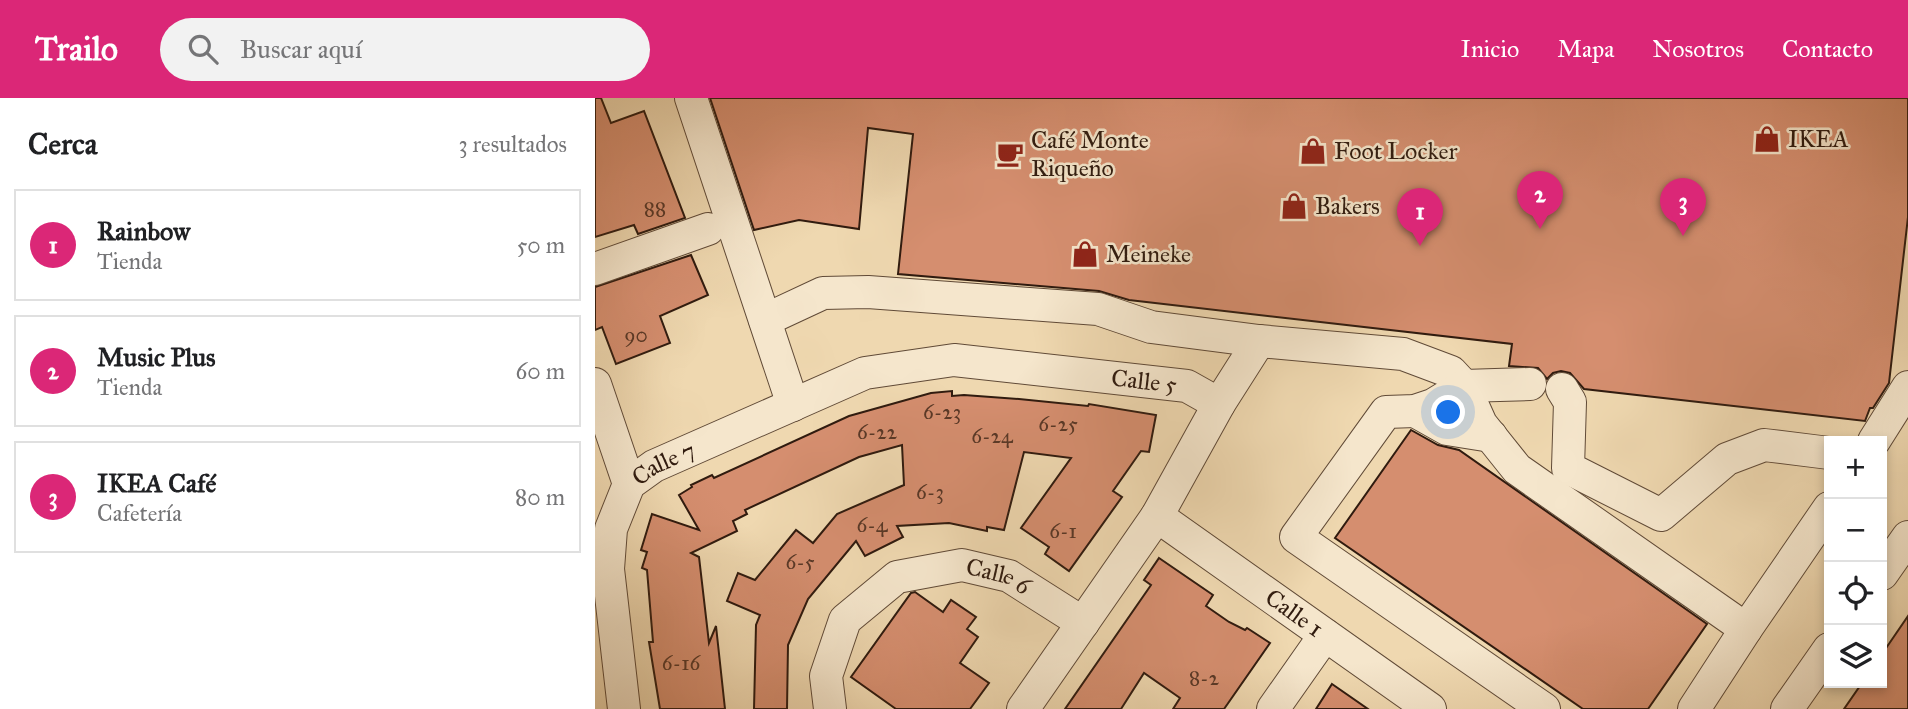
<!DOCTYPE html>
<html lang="es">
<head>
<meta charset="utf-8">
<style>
	:root { --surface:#fff; --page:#f2f2f2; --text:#202124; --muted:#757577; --line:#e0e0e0; --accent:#db2777 }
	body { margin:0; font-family:"IM FELL Great Primer",serif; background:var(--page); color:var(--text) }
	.controls { position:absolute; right:21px; bottom:21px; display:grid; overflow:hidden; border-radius:0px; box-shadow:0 4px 10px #0003 }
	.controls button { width:63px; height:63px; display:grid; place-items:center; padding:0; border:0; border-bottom:2px solid var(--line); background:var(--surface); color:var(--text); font:35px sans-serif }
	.you { position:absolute; left:854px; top:315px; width:24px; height:24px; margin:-18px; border:5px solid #fff; border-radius:50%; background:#1a73e8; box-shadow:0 0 0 10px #1a73e833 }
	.badge { display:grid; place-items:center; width:46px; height:46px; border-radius:50%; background:var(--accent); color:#fff; font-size:23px; font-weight:700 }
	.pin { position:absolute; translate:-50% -58px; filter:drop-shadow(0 2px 4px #0008) }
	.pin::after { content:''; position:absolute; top:37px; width:24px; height:21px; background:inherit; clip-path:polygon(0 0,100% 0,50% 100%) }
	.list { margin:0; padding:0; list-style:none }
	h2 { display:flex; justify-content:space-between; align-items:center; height:91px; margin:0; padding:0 28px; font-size:30px }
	h2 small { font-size:23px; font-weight:400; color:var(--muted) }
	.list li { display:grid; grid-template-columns:46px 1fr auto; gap:21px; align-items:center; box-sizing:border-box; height:112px; margin:0 14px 14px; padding:0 14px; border:2px solid var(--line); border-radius:0px }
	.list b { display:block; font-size:26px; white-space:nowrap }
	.list p { margin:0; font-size:23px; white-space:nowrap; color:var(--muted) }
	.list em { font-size:23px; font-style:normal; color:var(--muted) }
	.icon { flex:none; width:38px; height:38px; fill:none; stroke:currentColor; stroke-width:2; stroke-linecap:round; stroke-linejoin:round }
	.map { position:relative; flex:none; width:1313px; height:611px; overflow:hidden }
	header { display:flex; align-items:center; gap:42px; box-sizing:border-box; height:98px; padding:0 35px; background:var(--accent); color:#fff }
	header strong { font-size:33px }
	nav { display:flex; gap:38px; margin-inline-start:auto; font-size:24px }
	.search { width:490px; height:63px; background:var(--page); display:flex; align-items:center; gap:18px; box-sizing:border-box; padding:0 24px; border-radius:38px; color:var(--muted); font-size:26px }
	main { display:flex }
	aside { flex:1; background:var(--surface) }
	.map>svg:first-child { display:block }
	.building { fill:#d58e6f; stroke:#301b0f; stroke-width:2 }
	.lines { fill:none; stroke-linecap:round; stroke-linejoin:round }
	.minor-casing { stroke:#604a37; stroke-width:34 }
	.minor { stroke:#f5e6cc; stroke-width:32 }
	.labels { text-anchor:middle; stroke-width:5; stroke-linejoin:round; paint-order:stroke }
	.number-label { font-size:21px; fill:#593827 }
	.poi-label { font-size:24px; fill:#301b0f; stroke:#f5e6cc; text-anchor:start }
	.street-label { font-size:24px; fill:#301b0f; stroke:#f5e6cc }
</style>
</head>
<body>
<header>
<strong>Trailo</strong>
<div class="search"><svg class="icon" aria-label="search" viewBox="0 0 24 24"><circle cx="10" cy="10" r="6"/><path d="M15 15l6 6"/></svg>Buscar aquí</div>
<nav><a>Inicio</a><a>Mapa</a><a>Nosotros</a><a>Contacto</a></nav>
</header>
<main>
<aside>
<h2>Cerca<small>3 resultados</small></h2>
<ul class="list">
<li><span class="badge">1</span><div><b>Rainbow</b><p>Tienda</p></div><em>50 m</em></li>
<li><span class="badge">2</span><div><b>Music Plus</b><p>Tienda</p></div><em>60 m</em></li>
<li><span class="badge">3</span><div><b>IKEA Café</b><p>Cafetería</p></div><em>80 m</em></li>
</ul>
</aside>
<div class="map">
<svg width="1313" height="611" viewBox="0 0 1313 611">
	<rect width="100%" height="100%" fill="#efd8b0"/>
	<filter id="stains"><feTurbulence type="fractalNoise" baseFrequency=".00286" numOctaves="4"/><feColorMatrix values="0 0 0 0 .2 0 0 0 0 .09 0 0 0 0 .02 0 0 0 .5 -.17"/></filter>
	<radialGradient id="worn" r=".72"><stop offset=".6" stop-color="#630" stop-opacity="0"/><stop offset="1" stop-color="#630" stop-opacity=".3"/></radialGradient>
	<g class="building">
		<path d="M0,0H6L16,25L49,13L90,120L43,136L39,127L0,139Z"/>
		<path d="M115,0H1313V119L1294,285L1278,310H1275L1270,323L989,291L975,275L966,273L958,275L952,281L943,270L914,268L917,246L534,202L504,193L303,176L318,36L273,30L264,131L204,122L159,132Z"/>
		<path d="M96,157L113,197L65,218L75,245L21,266L7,229L0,232V189Z"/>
		<path d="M357,293V298L369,297L424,301L493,308L494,306L561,317L554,354L546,353L518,393L527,399L474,473L450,456L454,449L426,430L476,360L429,354L409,432L392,429V433L354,425L302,428L308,439L270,458L261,443L213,501L193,547L192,611H159L161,527L165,517L132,503L143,475L160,482L201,432L218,445L242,416L309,387L307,347L264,359L150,412L152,416L138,423L142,433L96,455L104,459L114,545L121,528L130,611H65L54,544H58L52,472L47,470L52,454L46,452L57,416L104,432L84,397L97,389L96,387L117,377L119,380L254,318L336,295Z"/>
		<path d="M816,332L843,347L864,352L1112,526L1053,611H988L740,440Z"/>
		<path d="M564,460L618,497L611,508L634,524L650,532L652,530L675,545L629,611H578L585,600L549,575L526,611H470L556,487L549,482Z"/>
		<path d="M320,494L348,514L356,502L381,519L372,531L383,539L365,565L394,585L375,611H301L256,579L316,495Z"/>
		<path d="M1313,518V611H1249L1267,585H1287V556Z"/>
		<path d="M737,586L773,611H721Z"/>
	</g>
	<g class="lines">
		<defs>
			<g id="minor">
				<path d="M96,0L198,307"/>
				<path d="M0,171L113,131"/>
				<path d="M170,222L228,195L273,194L503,211L556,229L664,243L808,256L856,274L869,288L886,326L922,371L1151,531L1234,410"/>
				<path d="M0,286L34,386"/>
				<path d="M935,286L869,288L838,307L820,313L791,314L701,439L949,611"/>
				<path d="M967,291L975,304L973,370L1066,417L1132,361L1169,347L1234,355"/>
				<path d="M624,306L664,243"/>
				<path d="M820,313L852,331L896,338"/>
				<path d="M1279,343L1313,289"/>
				<path id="s1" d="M562,418L835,611"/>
				<path d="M1287,476L1313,439"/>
				<path id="s2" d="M29,611L13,471L16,431L34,386L59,368L270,275L359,262L592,288L624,306L562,418L428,611"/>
				<path id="s3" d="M235,611L231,578L250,522L302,479L367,467L414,478L488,525"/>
				<path d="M678,611L730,537"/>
				<path d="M1099,611L1151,531"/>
				<path d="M1192,611L1234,551"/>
			</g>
		</defs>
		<use href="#minor" class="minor-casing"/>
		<use href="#minor" class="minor"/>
	</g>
	<defs>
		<symbol id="shop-bare" viewBox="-9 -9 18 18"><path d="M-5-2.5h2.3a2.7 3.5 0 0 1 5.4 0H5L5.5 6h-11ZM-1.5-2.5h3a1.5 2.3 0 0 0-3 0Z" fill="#8f2418" stroke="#f5e6cc" stroke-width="2.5" paint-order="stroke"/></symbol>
		<symbol id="cafe-bare" viewBox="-9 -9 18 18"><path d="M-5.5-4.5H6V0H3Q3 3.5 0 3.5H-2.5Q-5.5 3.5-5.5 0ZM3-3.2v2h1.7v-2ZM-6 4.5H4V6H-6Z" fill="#8f2418" stroke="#f5e6cc" stroke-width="2.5" paint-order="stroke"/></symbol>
	</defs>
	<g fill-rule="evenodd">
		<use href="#shop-bare" x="1153" y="22" width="38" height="38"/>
		<use href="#shop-bare" x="699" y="34" width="38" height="38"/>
		<use href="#cafe-bare" x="396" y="37" width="38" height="38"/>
		<use href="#shop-bare" x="680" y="89" width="38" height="38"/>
		<use href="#shop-bare" x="471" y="137" width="38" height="38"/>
	</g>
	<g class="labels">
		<g class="number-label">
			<text x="60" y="118">88</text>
			<text x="41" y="244">90</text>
			<text x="347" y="321">6-23</text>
			<text x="463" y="333">6-25</text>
			<text x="282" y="341">6-22</text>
			<text x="397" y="345">6-24</text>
			<text x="335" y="401">6-3</text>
			<text x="277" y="434">6-4</text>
			<text x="468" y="440">6-1</text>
			<text x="205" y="471">6-5</text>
			<text x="86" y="572">6-16</text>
			<text x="609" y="587">8-2</text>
		</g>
		<g class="poi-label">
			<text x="1193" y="49">IKEA</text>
			<text x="436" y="50">Café Monte<tspan x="436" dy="28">Riqueño</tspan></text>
			<text x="739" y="61">Foot Locker</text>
			<text x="720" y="116">Bakers</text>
			<text x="511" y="164">Meineke</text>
		</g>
		<g class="street-label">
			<text dy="8" stroke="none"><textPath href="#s2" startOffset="772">Calle 5</textPath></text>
			<text dy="8" stroke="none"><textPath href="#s2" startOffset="270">Calle 7</textPath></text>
			<text dy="8" stroke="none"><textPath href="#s3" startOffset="264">Calle 6</textPath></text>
			<text dy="8" stroke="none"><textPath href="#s1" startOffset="168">Calle 1</textPath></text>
		</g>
	</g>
	<rect width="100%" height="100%" filter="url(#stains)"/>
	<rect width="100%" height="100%" fill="url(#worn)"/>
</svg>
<div class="controls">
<button>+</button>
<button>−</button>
<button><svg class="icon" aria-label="locate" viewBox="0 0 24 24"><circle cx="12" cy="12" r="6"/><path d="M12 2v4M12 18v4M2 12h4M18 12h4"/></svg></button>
<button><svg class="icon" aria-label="layers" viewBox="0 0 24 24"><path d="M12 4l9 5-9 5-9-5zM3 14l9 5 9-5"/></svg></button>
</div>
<div class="you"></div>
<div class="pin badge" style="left:825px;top:148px">1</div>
<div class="pin badge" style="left:945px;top:131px">2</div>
<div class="pin badge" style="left:1088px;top:138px">3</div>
</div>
</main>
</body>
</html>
